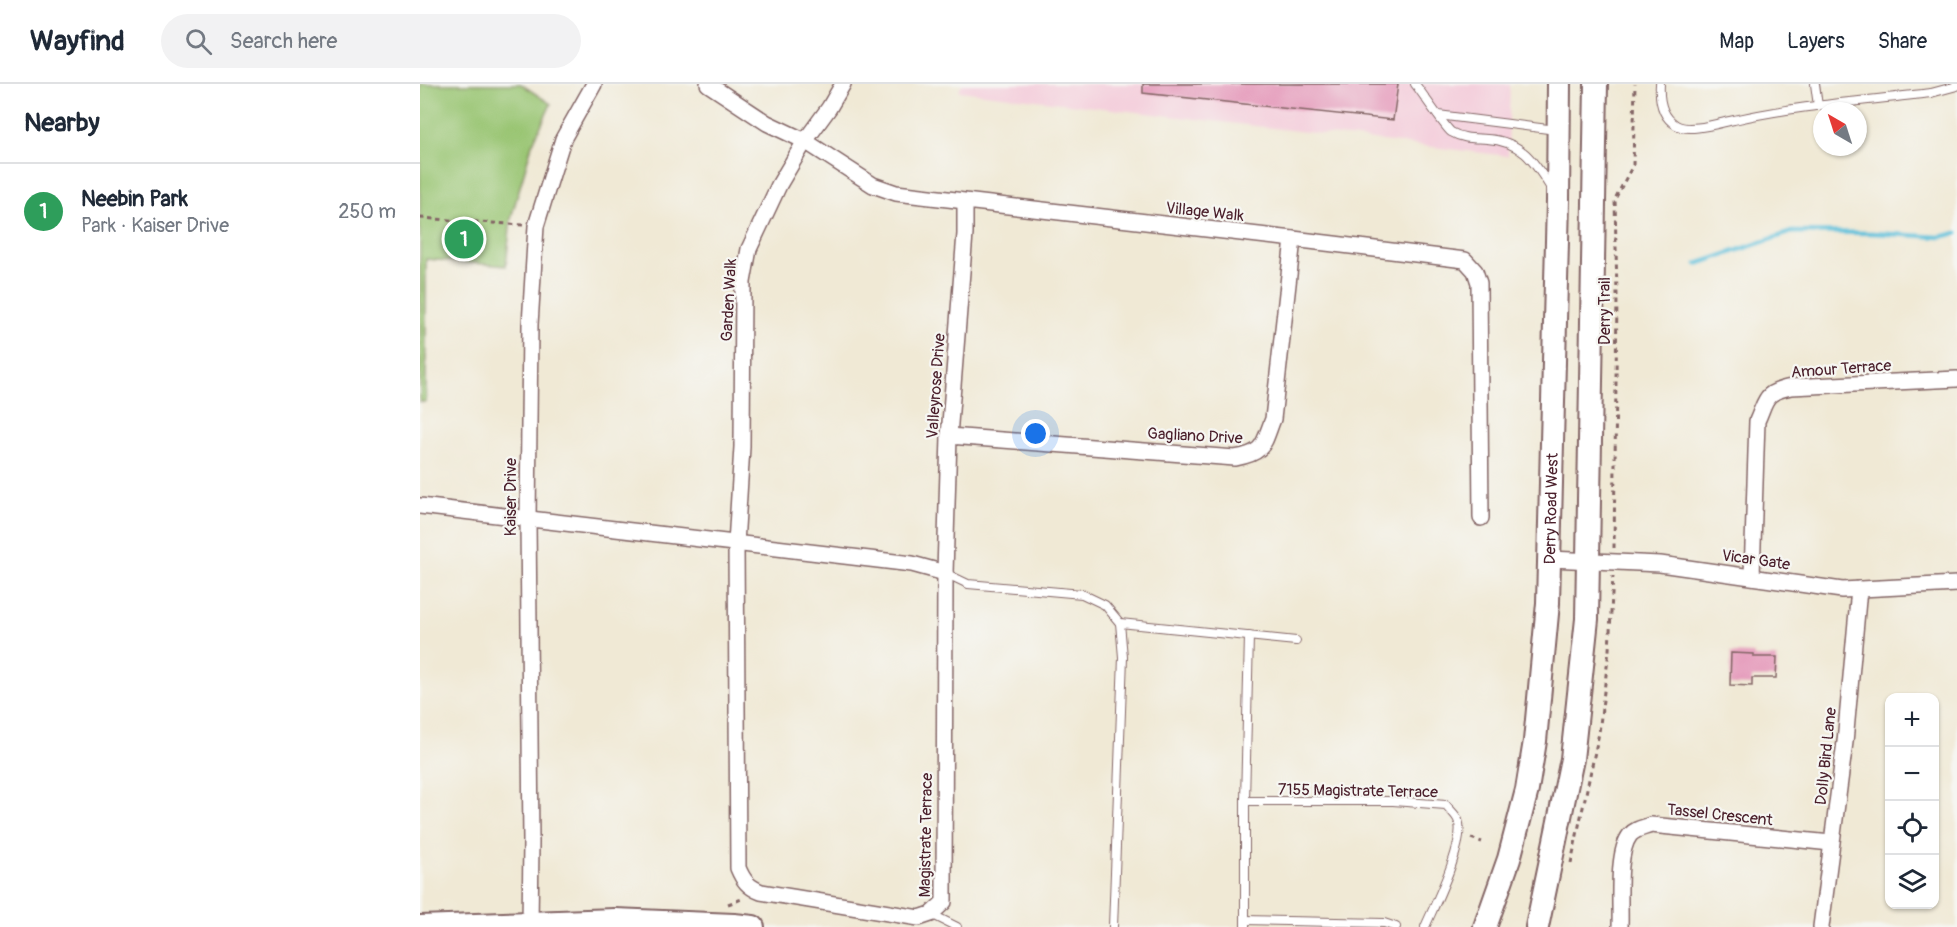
<!DOCTYPE html>
<html lang="en">
<head>
<meta charset="utf-8">
<style>
	:root { --surface:#fff; --page:#f2f2f3; --text:#1f2937; --muted:#747a83; --line:#e0e1e3; --accent:#2563eb }
	body { margin:0; font-family:Pangolin,sans-serif; background:var(--page); color:var(--text) }
	.controls { position:absolute; right:18px; bottom:18px; display:grid; overflow:hidden; border-radius:12px; box-shadow:0 2px 4px #0004 }
	.controls button { width:54px; height:54px; display:grid; place-items:center; padding:0; border:0; border-bottom:2px solid var(--line); background:var(--surface); color:var(--text); font:30px sans-serif }
	.compass { position:absolute; left:1393px; top:18px; width:54px; height:54px; border-radius:50%; background:var(--surface); box-shadow:0 2px 4px #0004; rotate:321deg }
	.you { position:absolute; left:616px; top:350px; width:21px; height:21px; margin:-15px; border:4px solid #fff; border-radius:50%; background:#1a73e8; box-shadow:0 0 0 9px #1a73e833 }
	.badge { display:grid; place-items:center; width:39px; height:39px; border-radius:50%; background:var(--accent); color:#fff; font-size:20px; font-weight:700 }
	.pin { position:absolute; translate:-50% -50%; border:3px solid #fff; box-shadow:0 2px 6px #0006 }
	.list { margin:0; padding:0; list-style:none }
	h2 { display:flex; justify-content:space-between; align-items:center; height:78px; margin:0; padding:0 24px; font-size:26px }
	h2 small { font-size:20px; font-weight:400; color:var(--muted) }
	.list li { display:grid; grid-template-columns:39px 1fr auto; gap:18px; align-items:center; box-sizing:border-box; height:96px; padding:0 24px; border-top:2px solid var(--line) }
	.list b { display:block; font-size:22px; white-space:nowrap }
	.list p { margin:0; font-size:20px; white-space:nowrap; color:var(--muted) }
	.list em { font-size:20px; font-style:normal; color:var(--muted) }
	.icon { flex:none; width:33px; height:33px; fill:none; stroke:currentColor; stroke-width:2; stroke-linecap:round; stroke-linejoin:round }
	.map { position:relative; flex:none; width:1537px; height:843px; overflow:hidden }
	header { display:flex; align-items:center; gap:36px; box-sizing:border-box; height:84px; padding:0 30px; background:var(--surface); border-bottom:2px solid var(--line) }
	header strong { font-size:28px }
	nav { display:flex; gap:33px; margin-inline-start:auto; font-size:21px }
	.search { width:420px; height:54px; background:var(--page); display:flex; align-items:center; gap:15px; box-sizing:border-box; padding:0 21px; border-radius:33px; color:var(--muted); font-size:22px }
	main { display:flex }
	aside { flex:1; background:var(--surface) }
	.map>svg:first-child { display:block }
	.built { fill:#f4cfdc }
	.park { fill:#99c572; stroke:#72724e; stroke-width:1.5 }
	.lines { fill:none; stroke-linecap:round; stroke-linejoin:round }
	.stream { stroke:#5cc0da; stroke-width:4.5 }
	.building { fill:#e495b8 }
	.lane-casing { stroke:#846666; stroke-width:10 }
	.street-casing { stroke:#846666; stroke-width:18 }
	.secondary-casing { stroke:#846666; stroke-width:26 }
	.path { stroke:#846666; stroke-width:3; stroke-dasharray:4.5 4.5; stroke-linecap:butt }
	.lane { stroke:#fff; stroke-width:8 }
	.street { stroke:#fff; stroke-width:15 }
	.secondary { stroke:#fff; stroke-width:22 }
	.labels { text-anchor:middle; stroke-width:4.5; stroke-linejoin:round; paint-order:stroke }
	.street-label { font-size:16px; fill:#4a1f2b; stroke:#f6f6f2 }
</style>
</head>
<body>
<header>
<strong>Wayfind</strong>
<div class="search"><svg class="icon" aria-label="search" viewBox="0 0 24 24"><circle cx="10" cy="10" r="6"/><path d="M15 15l6 6"/></svg>Search here</div>
<nav><a>Map</a><a>Layers</a><a>Share</a></nav>
</header>
<main>
<aside>
<h2>Nearby<small></small></h2>
<ul class="list">
<li><span class="badge" style="background:#2e9e5b">1</span><div><b>Neebin Park</b><p>Park · Kaiser Drive</p></div><em>250 m</em></li>
</ul>
</aside>
<div class="map">
<svg width="1537" height="843" viewBox="0 0 1537 843">
	<rect width="100%" height="100%" fill="#f6f6f2"/>
	<filter id="ink" filterUnits="userSpaceOnUse"><feTurbulence type="fractalNoise" baseFrequency=".0167" numOctaves="2"/><feDisplacementMap in="SourceGraphic" scale="12" xChannelSelector="R" yChannelSelector="G"/><feConvolveMatrix kernelMatrix="1 2 1 2 8 2 1 2 1" color-interpolation-filters="sRGB"/></filter>
	<filter id="wash" filterUnits="userSpaceOnUse"><feTurbulence type="fractalNoise" baseFrequency=".008" numOctaves="4" result="noise"/><feDisplacementMap in="SourceGraphic" scale="24" xChannelSelector="R" yChannelSelector="G"/><feGaussianBlur stdDeviation="1.35" result="paint"/><feColorMatrix in="noise" values="0 0 0 0 0 0 0 0 0 0 0 0 0 0 0 0 0 1.4 0 .05"/><feComposite in="paint" operator="in"/></filter>
	<g filter="url(#wash)">
		<rect width="100%" height="100%" fill="#f0e9d5"/>
		<path class="built" d="M542,0H1090L1088,72L539,7Z"/>
		<path class="park" d="M0,0H101L131,20L112,61L91,134L86,182L6,175V318H0Z"/>
		<g class="lines">
			<path class="stream" d="M1277,180L1372,148L1453,149L1520,153L1537,149"/>
		</g>
		<g id="blocks">
			<g class="building">
				<path d="M723,0H978L973,36L723,9Z"/>
				<path d="M1311,569L1334,570V573H1357L1356,594H1332V602L1310,601Z"/>
			</g>
		</g>
	</g>
	<g filter="url(#ink)">
		<use href="#blocks" fill-opacity="0" stroke="#846666" stroke-width="1.5"/>
		<g class="lines">
			<defs>
				<g id="lane">
					<path d="M995,0C1003,10 1024,42 1031,48C1043,55 1054,54 1067,55C1103,57 1115,79 1132,106"/>
					<path d="M1240,0C1239,15 1241,32 1256,41C1269,49 1299,39 1314,36C1379,21 1446,17 1511,9L1537,2"/>
					<path d="M1395,0L1398,22"/>
					<path d="M1018,31L1136,46"/>
					<path d="M525,489L548,500L662,510L685,521L700,539L703,573L693,843"/>
					<path d="M700,539L876,557"/>
					<path d="M825,717H973L1026,721C1030,726 1036,731 1038,736C1047,757 1014,822 1005,843"/>
					<path d="M511,830L537,843"/>
					<path d="M825,836L964,839L976,843"/>
					<path d="M825,843V717L829,552"/>
				</g>
				<g id="street">
					<path d="M288,0L347,39L385,57L453,101L476,109L873,155L1045,176L1055,187L1059,199L1061,434"/>
					<path d="M423,0L409,24L385,57L359,101L329,165L323,198L322,363L316,460L318,784C323,796 328,803 341,808L499,834L511,830L524,818L525,489L529,352L545,150V118"/>
					<path d="M529,352L815,374C845,369 843,360 853,335L873,155"/>
					<path d="M0,422L492,480L525,489"/>
					<path d="M1130,475L1240,480L1422,506L1537,500"/>
					<path d="M1332,492L1337,337C1347,315 1343,309 1371,303L1537,295"/>
					<path d="M110,843L111,758L108,436L110,241L116,142L143,55L174,0"/>
					<path d="M1200,843C1201,820 1196,769 1210,751C1215,745 1223,744 1231,741L1411,759"/>
					<path d="M1401,843L1425,658L1439,505"/>
				</g>
				<g id="secondary">
					<path d="M0,843L195,836L314,841L333,843"/>
					<path id="s1" d="M1065,843L1089,775L1107,706L1115,657L1128,519L1138,117L1139,0"/>
					<path d="M1117,843L1152,675L1167,535L1176,0"/>
				</g>
			</defs>
			<use href="#lane" class="lane-casing"/>
			<use href="#street" class="street-casing"/>
			<use href="#secondary" class="secondary-casing"/>
			<g class="path">
				<path d="M0,134L103,141"/>
				<path d="M1194,464L1197,212L1195,115L1213,81L1215,0"/>
				<path d="M1051,754L1062,758"/>
				<path d="M1151,779L1179,649L1189,566L1193,492"/>
				<path d="M308,820L322,815"/>
			</g>
			<use href="#lane" class="lane"/>
			<use href="#street" class="street"/>
			<use href="#secondary" class="secondary"/>
		</g>
	</g>
	<g class="labels">
		<g class="street-label">
			<text transform="translate(785 127) rotate(6)" y="6">Village Walk</text>
			<text transform="translate(308 216) rotate(-87)" y="6">Garden Walk</text>
			<text transform="translate(1184 227) rotate(-90)" y="6">Derry Trail</text>
			<text transform="translate(1421 284) rotate(-4)" y="6">Amour Terrace</text>
			<text transform="translate(515 302) rotate(-86)" y="6">Valleyrose Drive</text>
			<text transform="translate(775 351) rotate(3)" y="6">Gagliano Drive</text>
			<text transform="translate(90 413) rotate(-90)" y="6">Kaiser Drive</text>
			<text dy="6" stroke="none"><textPath href="#s1" startOffset="426">Derry Road West</textPath></text>
			<text transform="translate(1336 475) rotate(8)" y="6">Vicar Gate</text>
			<text transform="translate(1405 672) rotate(-84)" y="6">Dolly Bird Lane</text>
			<text transform="translate(938 706) rotate(1)" y="6">7155 Magistrate Terrace</text>
			<text transform="translate(1300 730) rotate(6)" y="6">Tassel Crescent</text>
			<text transform="translate(505 751) rotate(-89)" y="6">Magistrate Terrace</text>
		</g>
	</g>
</svg>
<div class="controls">
<button>+</button>
<button>−</button>
<button><svg class="icon" aria-label="locate" viewBox="0 0 24 24"><circle cx="12" cy="12" r="6"/><path d="M12 2v4M12 18v4M2 12h4M18 12h4"/></svg></button>
<button><svg class="icon" aria-label="layers" viewBox="0 0 24 24"><path d="M12 4l9 5-9 5-9-5zM3 14l9 5 9-5"/></svg></button>
</div>
<svg class="compass" viewBox="-18 -18 36 36"><path d="M0-13l5 13h-10z" fill="#e53935"/><path d="M0 13l5-13h-10z" fill="#747a83"/></svg>
<div class="you"></div>
<div class="pin badge" style="left:44px;top:155px;background:#2e9e5b">1</div>
</div>
</main>
</body>
</html>
